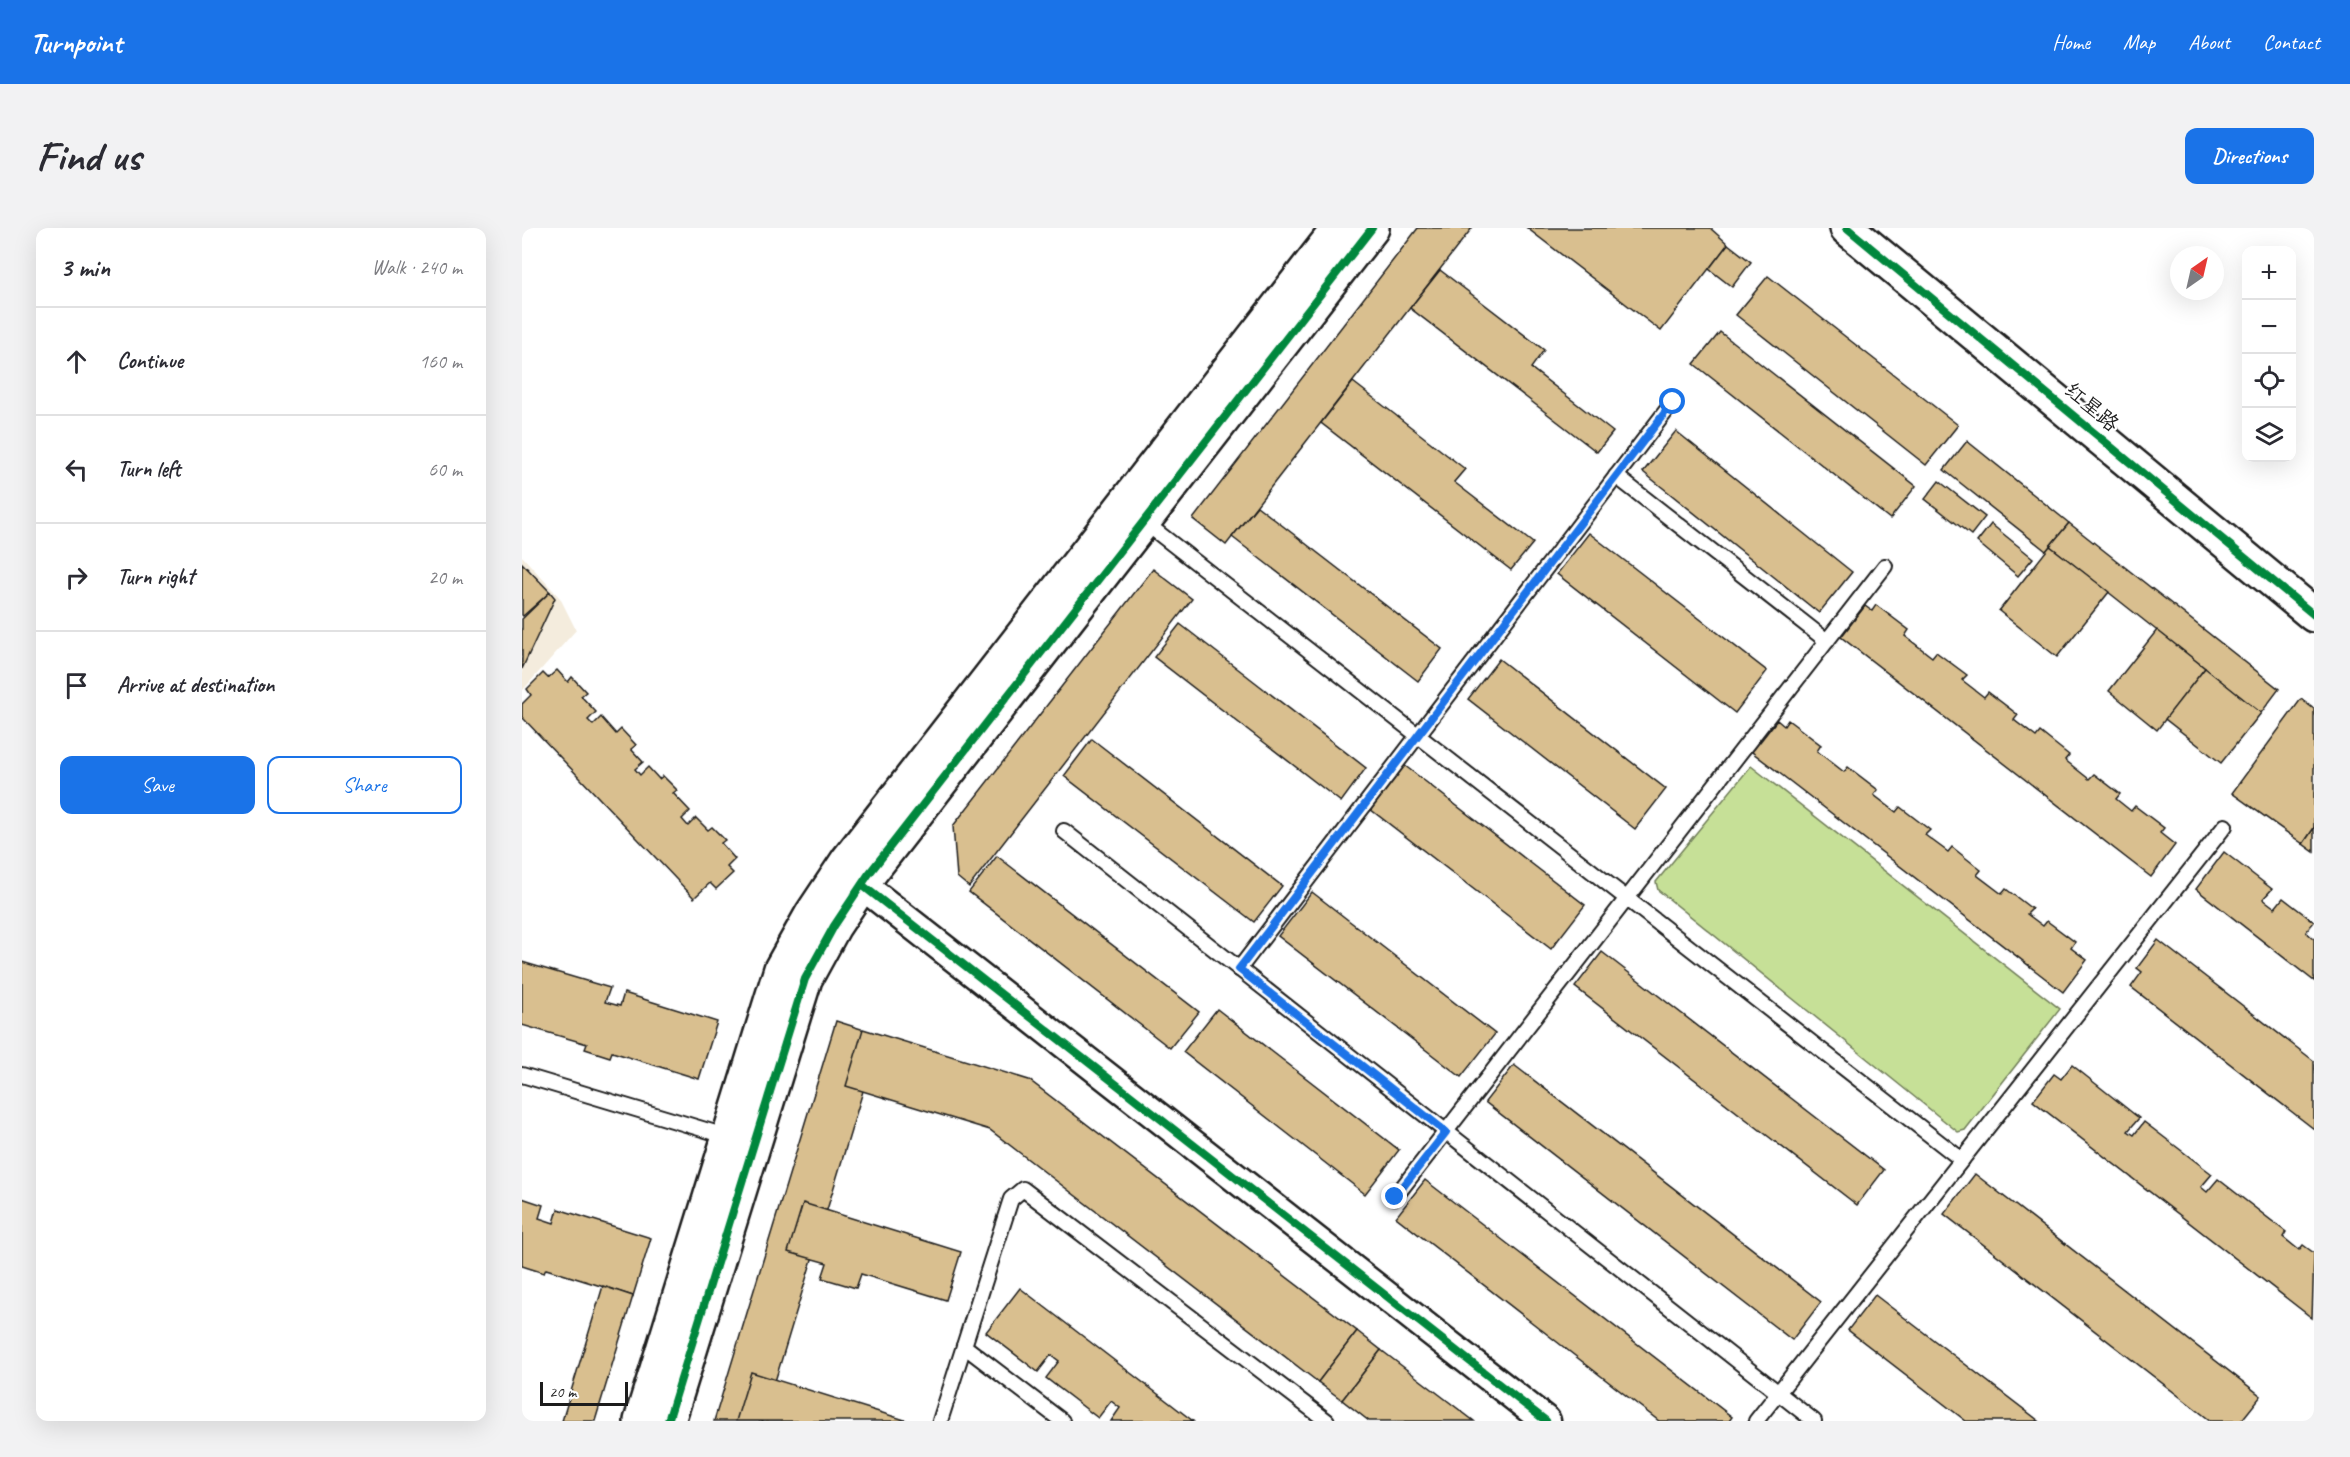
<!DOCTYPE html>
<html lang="en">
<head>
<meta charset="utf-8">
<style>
	:root { --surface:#fff; --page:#f2f2f3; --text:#2b2b33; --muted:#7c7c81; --line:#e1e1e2; --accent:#1a73e8 }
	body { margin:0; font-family:Caveat,"LXGW WenKai TC",sans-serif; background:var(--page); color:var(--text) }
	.controls { position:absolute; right:18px; top:18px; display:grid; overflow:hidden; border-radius:12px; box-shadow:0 6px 24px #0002 }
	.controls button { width:54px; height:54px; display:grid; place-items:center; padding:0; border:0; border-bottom:2px solid var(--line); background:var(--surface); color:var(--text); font:30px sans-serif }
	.compass { position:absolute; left:1648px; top:18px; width:54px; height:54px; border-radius:50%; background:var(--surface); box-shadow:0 6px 24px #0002; rotate:34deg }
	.scale { position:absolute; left:18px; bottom:15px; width:88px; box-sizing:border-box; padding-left:6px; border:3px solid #1c1c1c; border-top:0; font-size:16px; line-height:21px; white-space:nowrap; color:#1c1c1c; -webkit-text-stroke:4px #fff; paint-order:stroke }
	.stop { position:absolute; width:18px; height:18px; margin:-14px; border:4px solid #1a73e8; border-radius:50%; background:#fff }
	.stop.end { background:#1a73e8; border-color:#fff; box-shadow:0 2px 6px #0008 }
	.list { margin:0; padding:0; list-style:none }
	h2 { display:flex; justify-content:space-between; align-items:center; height:78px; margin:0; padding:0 24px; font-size:26px }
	h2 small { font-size:20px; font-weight:400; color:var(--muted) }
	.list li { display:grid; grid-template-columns:39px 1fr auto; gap:18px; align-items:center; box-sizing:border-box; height:108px; padding:0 24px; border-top:2px solid var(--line) }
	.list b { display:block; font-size:22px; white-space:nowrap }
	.list em { font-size:20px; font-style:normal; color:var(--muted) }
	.actions { display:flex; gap:12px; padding:18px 24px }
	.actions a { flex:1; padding:14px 0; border:2px solid var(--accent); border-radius:12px; text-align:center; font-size:21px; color:var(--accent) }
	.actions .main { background:var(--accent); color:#fff }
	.icon { flex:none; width:33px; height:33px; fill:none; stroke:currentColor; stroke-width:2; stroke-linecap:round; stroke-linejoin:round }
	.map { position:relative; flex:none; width:1792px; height:1193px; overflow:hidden; border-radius:12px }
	header { display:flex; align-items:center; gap:36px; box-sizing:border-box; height:84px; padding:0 30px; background:var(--accent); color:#fff }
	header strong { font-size:28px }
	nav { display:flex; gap:33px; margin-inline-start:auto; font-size:21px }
	.intro { display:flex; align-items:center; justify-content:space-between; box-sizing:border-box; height:144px; padding:0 36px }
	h1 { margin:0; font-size:42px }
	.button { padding:15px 27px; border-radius:12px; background:var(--accent); color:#fff; font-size:21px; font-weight:700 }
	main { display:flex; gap:36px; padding:0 36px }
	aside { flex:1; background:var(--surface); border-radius:12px; box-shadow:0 6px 24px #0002 }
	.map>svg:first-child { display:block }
	.built { fill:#f4ecdd }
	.green { fill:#c6e097; stroke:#717e5a; stroke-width:1.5 }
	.building { fill:#d9bf8f; stroke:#1c1c1c; stroke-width:1.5 }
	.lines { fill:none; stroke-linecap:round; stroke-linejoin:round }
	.lane-casing { stroke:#1c1c1c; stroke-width:18 }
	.street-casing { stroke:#1c1c1c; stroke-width:33 }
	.secondary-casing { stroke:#1c1c1c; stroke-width:38 }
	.lane { stroke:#fff; stroke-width:14 }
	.street { stroke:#fff; stroke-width:28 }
	.secondary { stroke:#fff; stroke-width:33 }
	.cycleway-casing { stroke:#fff; stroke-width:11 }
	.cycleway { stroke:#00873e; stroke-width:8 }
	.route { stroke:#1a73e8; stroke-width:8 }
	.labels { text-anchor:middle; stroke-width:4.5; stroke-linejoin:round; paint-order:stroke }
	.street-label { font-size:21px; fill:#1c1c1c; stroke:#fff }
</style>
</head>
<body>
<header>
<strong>Turnpoint</strong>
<nav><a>Home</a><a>Map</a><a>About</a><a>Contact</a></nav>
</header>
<div class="intro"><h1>Find us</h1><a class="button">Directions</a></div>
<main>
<aside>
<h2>3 min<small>Walk · 240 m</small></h2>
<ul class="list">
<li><svg class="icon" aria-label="ahead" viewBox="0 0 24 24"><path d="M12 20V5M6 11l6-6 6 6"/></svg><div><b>Continue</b></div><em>160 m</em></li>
<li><svg class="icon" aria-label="left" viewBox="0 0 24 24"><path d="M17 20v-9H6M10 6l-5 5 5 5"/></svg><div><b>Turn left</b></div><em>60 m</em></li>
<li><svg class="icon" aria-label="right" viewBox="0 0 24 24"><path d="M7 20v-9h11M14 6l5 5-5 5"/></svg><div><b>Turn right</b></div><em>20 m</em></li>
<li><svg class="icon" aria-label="arrive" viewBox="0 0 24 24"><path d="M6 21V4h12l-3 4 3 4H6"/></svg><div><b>Arrive at destination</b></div></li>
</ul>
<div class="actions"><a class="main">Save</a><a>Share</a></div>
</aside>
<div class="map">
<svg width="1792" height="1193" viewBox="0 0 1792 1193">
	<rect width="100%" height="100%" fill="#fff"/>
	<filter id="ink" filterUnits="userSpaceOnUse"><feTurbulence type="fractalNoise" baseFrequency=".0167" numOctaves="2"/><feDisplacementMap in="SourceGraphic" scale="12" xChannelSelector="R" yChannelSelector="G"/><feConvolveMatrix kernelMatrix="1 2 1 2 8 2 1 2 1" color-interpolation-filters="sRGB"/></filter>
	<g filter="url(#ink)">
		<path class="built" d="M0,328L38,370L54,402L0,463Z"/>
		<path class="green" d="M1229,538L1538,781L1443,902L1436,904L1136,662L1134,654Z"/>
		<g class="building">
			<path d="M896,0H950L704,317L671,291Z"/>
			<path d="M1005,0H1188L1206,16L1139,103Z"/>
			<path d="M1206,16L1229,34L1210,59L1187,41Z"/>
			<path d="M918,42L1022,122L1009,140L1091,204L1075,224L888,80Z"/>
			<path d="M1246,48L1436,197L1404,237L1214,87Z"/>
			<path d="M1198,104L1394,258L1368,291L1172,136Z"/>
			<path d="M831,154L943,241L932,254L1011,315L989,342L799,195Z"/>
			<path d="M1154,203L1330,344L1297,385L1121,244Z"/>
			<path d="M1445,213L1547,295L1524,323L1422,242Z"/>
			<path d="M1417,253L1463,289L1449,307L1403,271Z"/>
			<path d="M735,278L920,421L896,453L710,309Z"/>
			<path d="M1547,295L1757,461L1739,485L1528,318Z"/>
			<path d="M1469,296L1511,330L1496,348L1455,314Z"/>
			<path d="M1067,305L1245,443L1213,485L1035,346Z"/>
			<path d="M1528,318L1587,364L1535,429L1477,383Z"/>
			<path d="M0,335L28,364L1,388L0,387Z"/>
			<path d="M631,341L670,371L447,659L435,649L431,598Z"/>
			<path d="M28,364L33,370L0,441V391Z"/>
			<path d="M1354,377L1387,402L1383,408L1410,429L1414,424L1445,447L1440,452L1462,469L1466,464L1496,487L1492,492L1514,509L1518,504L1547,527L1543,532L1567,551L1572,546L1598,566L1594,571L1609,583L1613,578L1642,600L1638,605L1653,617L1629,649L1319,409L1343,378L1350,383Z"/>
			<path d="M658,396L844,540L819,574L632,429Z"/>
			<path d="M1635,402L1683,440L1635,502L1587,463Z"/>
			<path d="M977,431L1144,561L1113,601L946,471Z"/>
			<path d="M1683,440L1739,485L1699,535L1643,491Z"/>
			<path d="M35,442L46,454L50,449L64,464L59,468L74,484L66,492L71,497L79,489L94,506L99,501L114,517L109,521L121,534L113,541L118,547L126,539L137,551L141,548L155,562L151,565L168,583L160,591L166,598L174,590L186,602L190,599L203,612L199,615L213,631L205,639L211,645L194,661L188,655L172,670L0,489V476L9,467L5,461L21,445L26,450Z"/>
			<path d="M1779,471L1792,481V600L1781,616L1710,565Z"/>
			<path d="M1255,492L1262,498L1266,492L1299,517L1295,523L1322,544L1326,539L1356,562L1352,567L1374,584L1378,579L1408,602L1403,607L1426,624L1430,619L1459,642L1455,647L1480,666L1484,661L1510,681L1505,686L1521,698L1525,693L1553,714L1549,720L1565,732L1541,764L1230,524Z"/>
			<path d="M570,511L760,658L732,694L542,548Z"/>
			<path d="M882,537L1063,677L1029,721L848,581Z"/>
			<path d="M1792,600V624L1781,616Z"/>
			<path d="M1702,624L1750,661L1741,671L1753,680L1761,670L1792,694L1784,704L1792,711V753L1674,661Z"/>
			<path d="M475,628L677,784L648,820L447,664Z"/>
			<path d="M790,664L973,806L939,849L756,708Z"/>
			<path d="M1636,712L1792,833V901L1609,759L1620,744L1615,740Z"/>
			<path d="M1080,724L1362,942L1335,977L1053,759Z"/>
			<path d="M0,734L88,760L83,774L98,778L102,765L195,794L177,851L90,824L88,829L63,821L65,816L0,797Z"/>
			<path d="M695,781L877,922L843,966L661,824Z"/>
			<path d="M314,793L358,807L241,1193H192Z"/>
			<path d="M341,801L507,852L835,1103L796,1154L468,902L324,858Z"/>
			<path d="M992,837L1299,1074L1270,1112L963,874Z"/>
			<path d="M1550,837L1617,890L1606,903L1612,907L1622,894L1690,946L1679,959L1685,964L1696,951L1764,1004L1761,1009L1777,1022L1781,1017L1792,1025L1790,1090L1511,873L1532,846L1539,851Z"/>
			<path d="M1453,946L1739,1168L1719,1193H1689L1422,986Z"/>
			<path d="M903,952L1210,1189L1207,1193H1137L874,989Z"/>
			<path d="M0,970L21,977L17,990L32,995L36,981L129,1010L111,1068L24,1041L22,1045L0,1038Z"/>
			<path d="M281,975L439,1024L424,1072L339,1046L334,1060L300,1050L305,1035L266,1024Z"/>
			<path d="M81,1058L111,1068L73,1193H40Z"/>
			<path d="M498,1060L671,1193H589L598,1180L589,1173L576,1190L524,1150L537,1133L529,1127L516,1144L464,1104Z"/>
			<path d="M1353,1067L1517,1193H1444L1326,1102Z"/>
			<path d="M835,1103L859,1122L820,1172L796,1154Z"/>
			<path d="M859,1122L952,1193H847L820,1172Z"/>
			<path d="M229,1144L386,1193H214Z"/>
		</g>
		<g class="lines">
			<defs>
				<g id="lane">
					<path d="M1094,248L1305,413"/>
					<path d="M621,293L1440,932"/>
					<path d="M542,603L1292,1193"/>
					<path d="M717,741L1151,174"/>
					<path d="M0,847L207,909"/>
					<path d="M873,969L1363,338"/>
					<path d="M442,1118L540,1193"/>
					<path d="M418,1193L489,971L501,961L805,1193"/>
					<path d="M1234,1193L1703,598"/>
				</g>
				<path id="street" d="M340,657L1024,1193"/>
				<g id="secondary">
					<path d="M1325,0L1792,387"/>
					<path d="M119,1193L259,741L290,686L326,632L817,0"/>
					<path d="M146,1193L283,751L312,698L346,647L850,0"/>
				</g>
			</defs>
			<use href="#lane" class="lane-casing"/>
			<use href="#street" class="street-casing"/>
			<use href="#secondary" class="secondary-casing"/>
			<use href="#lane" class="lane"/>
			<use href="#street" class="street"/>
			<use href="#secondary" class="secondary"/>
			<defs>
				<g id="cycleway">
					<path d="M1325,0L1792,387"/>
					<path d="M340,657L1024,1193"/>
					<path d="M146,1193L283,751L312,698L346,647L850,0"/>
				</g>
			</defs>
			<use href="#cycleway" class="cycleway-casing"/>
			<use href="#cycleway" class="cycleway"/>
		</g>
	</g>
	<g class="lines" filter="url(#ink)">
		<path class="route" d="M873,969L924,904L717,741L1151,174"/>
	</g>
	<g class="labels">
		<g class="street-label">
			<text transform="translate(1570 179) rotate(40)" y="7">红星路</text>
		</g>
	</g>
</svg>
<div class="controls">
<button>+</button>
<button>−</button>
<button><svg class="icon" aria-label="locate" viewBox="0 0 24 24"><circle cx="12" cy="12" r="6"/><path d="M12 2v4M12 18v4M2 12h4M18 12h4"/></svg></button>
<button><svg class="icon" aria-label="layers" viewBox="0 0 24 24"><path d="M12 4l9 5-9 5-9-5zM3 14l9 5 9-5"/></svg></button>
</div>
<svg class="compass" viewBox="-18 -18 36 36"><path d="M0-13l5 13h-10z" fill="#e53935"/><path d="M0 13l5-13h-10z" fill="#7c7c81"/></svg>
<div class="scale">20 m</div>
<div class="stop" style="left:1151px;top:174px"></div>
<div class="stop end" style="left:873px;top:969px"></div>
</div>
</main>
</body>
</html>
